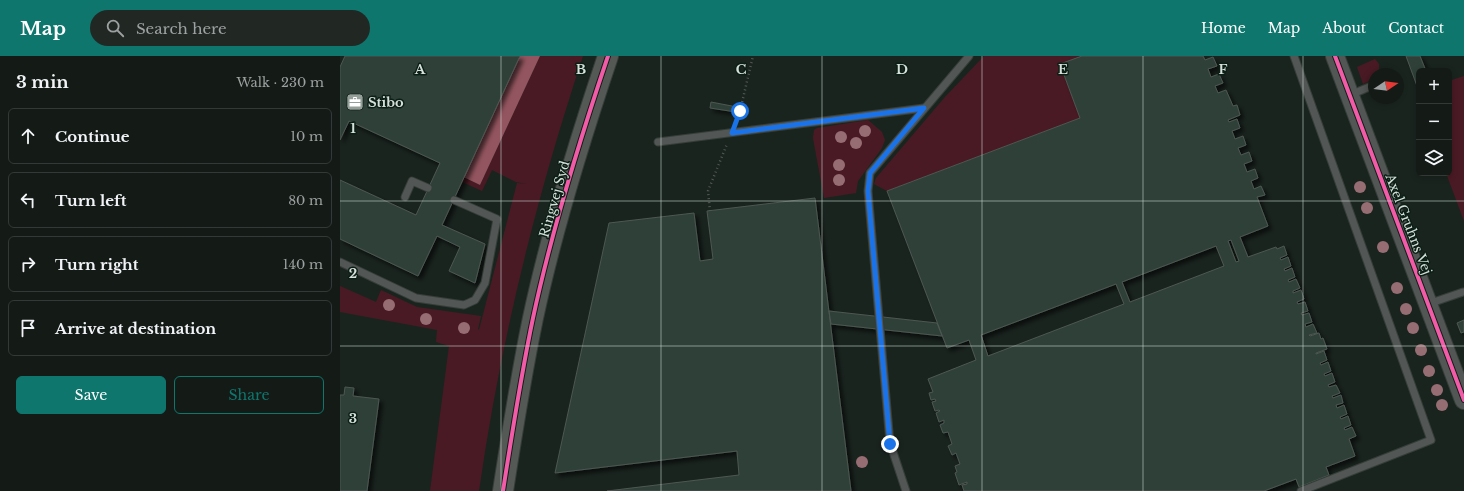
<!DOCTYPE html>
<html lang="en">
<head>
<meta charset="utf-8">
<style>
	:root { --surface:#141b17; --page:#212824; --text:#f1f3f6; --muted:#9da1a1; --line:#333936; --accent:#0f766e }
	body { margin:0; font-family:"Libre Baskerville",serif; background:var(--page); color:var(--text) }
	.controls { position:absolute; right:12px; top:12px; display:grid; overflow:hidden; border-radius:6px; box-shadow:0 2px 6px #0003 }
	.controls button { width:36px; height:36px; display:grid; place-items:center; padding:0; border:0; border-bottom:1px solid var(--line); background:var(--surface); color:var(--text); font:20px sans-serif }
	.compass { position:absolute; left:1028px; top:12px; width:36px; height:36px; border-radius:50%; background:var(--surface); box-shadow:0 2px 6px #0003; rotate:77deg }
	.stop { position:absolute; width:12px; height:12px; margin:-9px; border:3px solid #1a73e8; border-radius:50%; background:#fff }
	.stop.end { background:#1a73e8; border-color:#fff; box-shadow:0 1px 4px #0008 }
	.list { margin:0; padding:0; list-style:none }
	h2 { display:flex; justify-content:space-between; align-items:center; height:52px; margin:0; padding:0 16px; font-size:17px }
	h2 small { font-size:13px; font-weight:400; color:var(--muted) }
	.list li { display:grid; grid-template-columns:26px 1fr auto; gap:12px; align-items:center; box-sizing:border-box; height:56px; margin:0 8px 8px; padding:0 8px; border:1px solid var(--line); border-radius:6px }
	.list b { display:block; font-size:15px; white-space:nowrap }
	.list em { font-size:13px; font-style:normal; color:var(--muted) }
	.actions { display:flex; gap:8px; padding:12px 16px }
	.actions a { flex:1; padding:9px 0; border:1px solid var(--accent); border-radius:6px; text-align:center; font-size:14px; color:var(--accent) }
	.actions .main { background:var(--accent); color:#fff }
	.icon { flex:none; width:22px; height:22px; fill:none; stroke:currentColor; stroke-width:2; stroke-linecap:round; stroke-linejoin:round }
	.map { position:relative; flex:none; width:1124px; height:435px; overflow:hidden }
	header { display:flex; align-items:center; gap:24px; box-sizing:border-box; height:56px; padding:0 20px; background:var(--accent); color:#fff }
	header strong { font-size:19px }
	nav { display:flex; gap:22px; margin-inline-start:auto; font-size:14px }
	.search { width:280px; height:36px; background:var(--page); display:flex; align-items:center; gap:10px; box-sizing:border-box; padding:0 14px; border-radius:22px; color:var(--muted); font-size:15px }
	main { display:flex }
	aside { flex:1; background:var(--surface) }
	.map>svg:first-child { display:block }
	.green { fill:#4a1a24 }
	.water { fill:#93555f }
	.building { fill:#2d4039; stroke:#4e5752; fill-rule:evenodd; filter:url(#shadow) }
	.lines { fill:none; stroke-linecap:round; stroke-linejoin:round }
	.service-casing { stroke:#353e39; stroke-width:9 }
	.tertiary-casing { stroke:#353e39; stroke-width:20 }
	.secondary-casing { stroke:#353e39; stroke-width:22 }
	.path { stroke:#545855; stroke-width:2.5; stroke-dasharray:1 3; stroke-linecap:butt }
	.service { stroke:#525654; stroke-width:7 }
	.tertiary { stroke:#525654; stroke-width:18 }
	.secondary { stroke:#555956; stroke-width:20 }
	.cycleway-casing { stroke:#0c1f16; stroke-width:6 }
	.cycleway { stroke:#f35aa7; stroke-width:4 }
	.tree { fill:#966d72 }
	.route { stroke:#1a73e8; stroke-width:5 }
	.grid { fill:none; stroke:#d5e1da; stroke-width:1; stroke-opacity:0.55 }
	.labels { text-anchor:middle; stroke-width:3; stroke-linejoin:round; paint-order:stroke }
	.poi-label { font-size:13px; font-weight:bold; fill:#d5e1da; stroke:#0c1f16; text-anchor:start }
	.street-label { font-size:13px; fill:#d5e1da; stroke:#0c1f16 }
	.grid-label { font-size:13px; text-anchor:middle; font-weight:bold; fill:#d5e1da; stroke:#0c1f16; stroke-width:3; stroke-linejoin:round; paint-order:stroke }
</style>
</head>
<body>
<header>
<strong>Map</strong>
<div class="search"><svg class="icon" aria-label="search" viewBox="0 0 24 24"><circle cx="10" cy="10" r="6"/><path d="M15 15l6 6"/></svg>Search here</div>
<nav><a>Home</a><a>Map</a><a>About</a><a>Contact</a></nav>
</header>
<main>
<aside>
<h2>3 min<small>Walk · 230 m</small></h2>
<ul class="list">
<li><svg class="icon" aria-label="ahead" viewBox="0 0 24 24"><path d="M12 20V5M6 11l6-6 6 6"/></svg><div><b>Continue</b></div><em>10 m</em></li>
<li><svg class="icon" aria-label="left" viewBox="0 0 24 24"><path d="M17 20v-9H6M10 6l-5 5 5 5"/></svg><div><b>Turn left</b></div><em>80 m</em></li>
<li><svg class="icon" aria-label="right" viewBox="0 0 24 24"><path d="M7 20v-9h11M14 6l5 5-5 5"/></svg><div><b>Turn right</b></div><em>140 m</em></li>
<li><svg class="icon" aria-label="arrive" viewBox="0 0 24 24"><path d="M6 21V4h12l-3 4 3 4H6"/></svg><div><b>Arrive at destination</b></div></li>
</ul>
<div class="actions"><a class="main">Save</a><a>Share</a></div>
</aside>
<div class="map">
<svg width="1124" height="435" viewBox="0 0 1124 435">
	<defs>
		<filter id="shadow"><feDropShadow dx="3.5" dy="3.5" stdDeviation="2" flood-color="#0009"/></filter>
	</defs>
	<rect width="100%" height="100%" fill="#1a241f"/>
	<g class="green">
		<path d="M200,0H243C196,142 160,287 139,435H90L109,290L96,286L97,274L0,256V230L36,246L41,234L77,251L141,260L138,273L139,274L177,127L187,128L176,126L152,114L142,135L122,126L124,121L140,129Z"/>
		<path d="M644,0H742L720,9L740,62L547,135L534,128L536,122L605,41Z"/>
		<path d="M1035,3L1039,8V18H1034V23L1023,28L1017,11Z"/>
		<path d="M1124,20V165L1106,117H1109V25Z"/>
		<path d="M528,64L542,76L545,84L542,92L518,125L516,137L484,142L473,82L474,74L477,72Z"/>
	</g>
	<path class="water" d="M167,0H200L140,129L113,116Z"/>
	<g class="building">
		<path d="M5,0H180L102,169L145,188L135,227L109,215L120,191L97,180L78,220L0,183V124L76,159L100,107L9,65L0,84V11Z"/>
		<path d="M742,0H863L865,4L873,1L877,10L868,13L871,21L879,18L883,27L875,30L878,37L886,34L893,50L897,49L900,59L888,64L889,66L897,63L900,72L892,75L895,83L903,80L906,89L898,92L901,99L909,96L912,105L904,108L907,116L915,113L918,122L911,125L914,133L921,130L925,139L917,141L928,170L900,181L908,201L936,191L937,193L944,190L947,199L940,202L941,204L948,201L951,210L944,213L945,215L952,212L955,221L948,224L949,226L956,223L960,232L953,235V237L961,234L964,243L957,246L958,248L965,246L968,255L961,257L962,259L969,257L972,266L965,268L966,271L973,268L977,277L969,279L970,280L979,277L981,283L983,282L987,293L976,297V298L984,295L987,304L980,307L981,309L988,306L991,315L984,318L985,320L992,317L995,326L988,329L989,331L996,329L1000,337L992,340L993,342L1001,339L1003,347L996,349L997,352L1004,349L1007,358L1000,361L1001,363L1008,360L1011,369L1004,372L1005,374L1012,371L1016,380L1009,383L1015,400L986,411L989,419L959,431L956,423L924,435H624L622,429L627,428V426L619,429L615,417L617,416L615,410L620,408L616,397L612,399L608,390L612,388L608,376L603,377L600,369L604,367V364L599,366L596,357L600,355L599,354L595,355L592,346L596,345L595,343L591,344L589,337L593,336L588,323L636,304L629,284L607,292L547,135L740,62L720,8ZM891,184L899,205L896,206L888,185ZM876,190L884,210L790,246L782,226ZM776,228L784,248L648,300L641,279Z"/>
		<path d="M1066,0H1080L1086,15H1079V29L1077,30Z"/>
		<path d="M371,46L397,51L396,56L370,52Z"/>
		<path d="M475,142L511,435H267L399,419L397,395L215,417L269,167L354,157L360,205L373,203L367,155Z"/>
		<path d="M489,255L597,267L602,280L491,268Z"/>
		<path d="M1124,264V276L1121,277L1117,267Z"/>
		<path d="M5,331L14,332L13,340L39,343L27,435H0V339H4Z"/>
	</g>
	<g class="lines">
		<defs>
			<g id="service">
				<path d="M954,0L1091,384L961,435"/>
				<path d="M1010,39L1034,29"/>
				<path d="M318,86L584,52"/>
				<path d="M65,141L72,125L88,132"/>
				<path d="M0,206L76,242L124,249L135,244L145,227L157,163L114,144"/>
				<path d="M1088,248L1123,236"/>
				<path d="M566,435L550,387L528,135L530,117L629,0"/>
			</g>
			<path id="tertiary" d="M995,0L1124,344"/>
			<path id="secondary" d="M163,435C172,377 181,319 193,262C212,173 239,86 268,0"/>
		</defs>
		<use href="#service" class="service-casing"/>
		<use href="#tertiary" class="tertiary-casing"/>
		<use href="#secondary" class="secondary-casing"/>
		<g class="path">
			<path d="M396,65L400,55L413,0"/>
			<path d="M370,155L368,135L387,88"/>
		</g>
		<use href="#service" class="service"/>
		<use href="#tertiary" class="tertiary"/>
		<use href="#secondary" class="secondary"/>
		<defs>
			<g id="cycleway">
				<path d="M995,0L1124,344"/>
				<path d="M163,435C172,377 181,319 193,262C212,173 239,86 268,0"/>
			</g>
		</defs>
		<use href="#cycleway" class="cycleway-casing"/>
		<use href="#cycleway" class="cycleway"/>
	</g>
	<g class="tree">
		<circle cx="525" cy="75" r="6"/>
		<circle cx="501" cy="81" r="6"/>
		<circle cx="516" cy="87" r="6"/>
		<circle cx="499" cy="109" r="6"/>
		<circle cx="499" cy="124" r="6"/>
		<circle cx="1020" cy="131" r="6"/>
		<circle cx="1027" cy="152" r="6"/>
		<circle cx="1043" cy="191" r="6"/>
		<circle cx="1057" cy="232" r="6"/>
		<circle cx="49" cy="249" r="6"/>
		<circle cx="1066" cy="253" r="6"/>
		<circle cx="86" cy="263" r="6"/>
		<circle cx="124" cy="272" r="6"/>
		<circle cx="1073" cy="272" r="6"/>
		<circle cx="1081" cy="294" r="6"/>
		<circle cx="1089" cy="315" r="6"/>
		<circle cx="1097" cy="334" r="6"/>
		<circle cx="1102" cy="349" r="6"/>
		<circle cx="522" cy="406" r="6"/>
	</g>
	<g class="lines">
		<path class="route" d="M400,55L392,77L584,52L530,117L528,135L550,388"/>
	</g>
	<path class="grid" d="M161,0V435M321,0V435M482,0V435M642,0V435M803,0V435M963,0V435M0,145H1124M0,290H1124"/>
	<defs>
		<symbol id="office-square" viewBox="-11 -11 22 22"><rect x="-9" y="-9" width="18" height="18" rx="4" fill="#949f99" stroke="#0c1f16"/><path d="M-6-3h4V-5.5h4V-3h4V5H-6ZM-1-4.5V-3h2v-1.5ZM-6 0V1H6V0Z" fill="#fff"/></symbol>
	</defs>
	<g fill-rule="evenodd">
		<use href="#office-square" x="5" y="36" width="20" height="20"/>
	</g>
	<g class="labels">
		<g class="poi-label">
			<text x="28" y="51">Stibo</text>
		</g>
		<g class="street-label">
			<text transform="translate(214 143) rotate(-74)" y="5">Ringvej Syd</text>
			<text transform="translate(1069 168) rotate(69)" y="5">Axel Gruhns Vej</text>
		</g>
	</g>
	<g class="grid-label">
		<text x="80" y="18">A</text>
		<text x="241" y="18">B</text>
		<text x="401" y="18">C</text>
		<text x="562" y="18">D</text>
		<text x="723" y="18">E</text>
		<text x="883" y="18">F</text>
		<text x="13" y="77">1</text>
		<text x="13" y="222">2</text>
		<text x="13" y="367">3</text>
	</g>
</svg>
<div class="controls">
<button>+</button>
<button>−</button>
<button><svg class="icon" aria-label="layers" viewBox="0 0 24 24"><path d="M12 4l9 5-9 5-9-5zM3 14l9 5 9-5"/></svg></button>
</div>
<svg class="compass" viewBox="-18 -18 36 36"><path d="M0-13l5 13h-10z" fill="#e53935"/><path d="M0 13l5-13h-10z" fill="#9da1a1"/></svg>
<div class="stop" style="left:400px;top:55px"></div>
<div class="stop end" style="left:550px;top:388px"></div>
</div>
</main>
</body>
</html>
